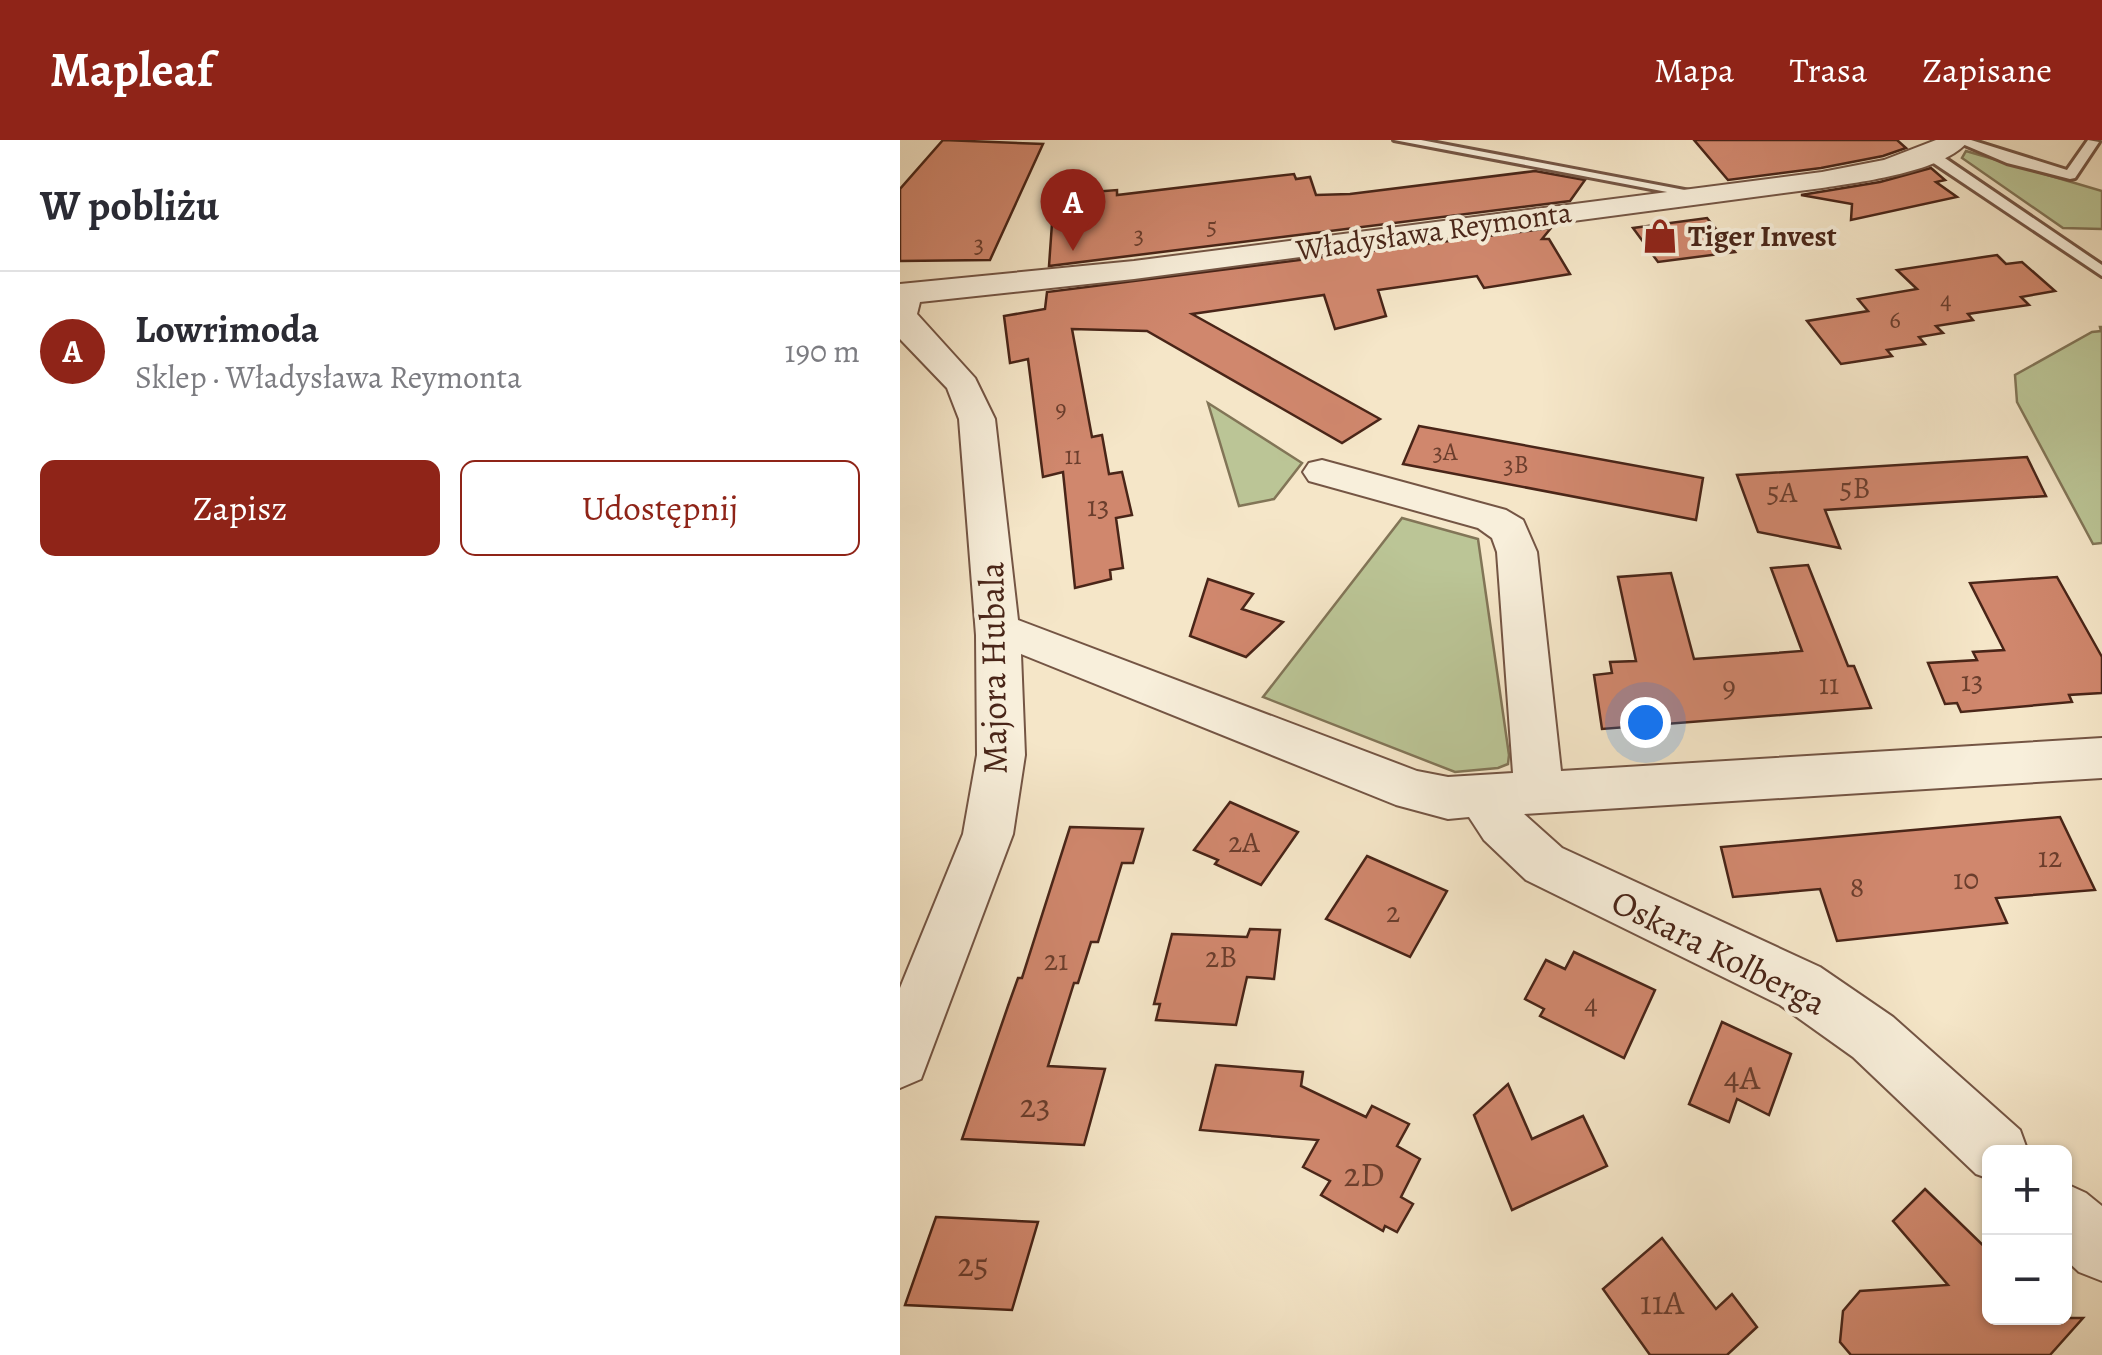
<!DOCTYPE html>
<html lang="pl">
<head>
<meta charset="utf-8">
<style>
	:root { --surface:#fff; --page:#f7f7f7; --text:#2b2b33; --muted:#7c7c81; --line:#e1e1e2; --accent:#8f2418 }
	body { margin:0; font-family:Alegreya,serif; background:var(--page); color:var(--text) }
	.controls { position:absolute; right:30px; bottom:30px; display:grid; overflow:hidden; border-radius:15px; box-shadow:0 2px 8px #0004 }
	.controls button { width:90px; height:90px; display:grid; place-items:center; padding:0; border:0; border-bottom:2px solid var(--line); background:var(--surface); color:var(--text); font:50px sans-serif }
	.you { position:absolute; left:745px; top:582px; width:35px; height:35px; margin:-25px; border:8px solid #fff; border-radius:50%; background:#1a73e8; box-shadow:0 0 0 15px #1a73e833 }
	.badge { display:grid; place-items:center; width:65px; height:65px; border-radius:50%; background:var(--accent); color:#fff; font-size:32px; font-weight:700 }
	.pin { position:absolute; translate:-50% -82px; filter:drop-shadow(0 2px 5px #0008) }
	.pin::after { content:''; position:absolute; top:52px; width:35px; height:30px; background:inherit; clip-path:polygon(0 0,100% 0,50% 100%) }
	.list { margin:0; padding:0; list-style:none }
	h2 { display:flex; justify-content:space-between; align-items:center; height:130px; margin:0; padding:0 40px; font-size:42px }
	h2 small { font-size:32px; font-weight:400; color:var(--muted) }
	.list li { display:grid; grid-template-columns:65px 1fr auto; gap:30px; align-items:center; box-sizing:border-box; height:160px; padding:0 40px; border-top:2px solid var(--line) }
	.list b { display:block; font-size:38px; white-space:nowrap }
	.list p { margin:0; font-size:32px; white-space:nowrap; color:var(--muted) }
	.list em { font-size:32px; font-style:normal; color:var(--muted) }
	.actions { display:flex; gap:20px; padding:30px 40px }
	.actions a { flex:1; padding:22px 0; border:2px solid var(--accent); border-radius:15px; text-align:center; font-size:35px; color:var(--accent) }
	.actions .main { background:var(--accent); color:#fff }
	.map { position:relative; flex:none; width:1202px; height:1215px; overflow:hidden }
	header { display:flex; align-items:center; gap:60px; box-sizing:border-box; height:140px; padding:0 50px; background:var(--accent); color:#fff }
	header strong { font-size:48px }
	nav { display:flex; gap:55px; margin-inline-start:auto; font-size:35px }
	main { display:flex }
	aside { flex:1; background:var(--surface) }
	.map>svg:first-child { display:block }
	.green { fill:#bbc596; stroke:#827557; stroke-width:2.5 }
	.building { fill:#d0876d; stroke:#492518; stroke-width:2.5 }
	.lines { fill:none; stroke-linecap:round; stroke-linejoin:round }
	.lane-casing { stroke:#745544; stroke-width:6 }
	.street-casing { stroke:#745544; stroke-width:4 }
	.lane { fill:#f8efdb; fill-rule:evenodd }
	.street { fill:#f8efdb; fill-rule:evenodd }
	.labels { text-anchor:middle; stroke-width:8; stroke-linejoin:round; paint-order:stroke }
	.far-number-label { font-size:25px; fill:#6b3e2d }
	.far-street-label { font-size:30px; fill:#492518; stroke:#f8efdb }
	.far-poi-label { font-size:30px; font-weight:bold; fill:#492518; stroke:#f8efdb; text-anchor:start }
	.number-label { font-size:30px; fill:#6b3e2d }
	.street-label { font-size:35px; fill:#492518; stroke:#f8efdb }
	.near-number-label { font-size:35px; fill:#6b3e2d }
</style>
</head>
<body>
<header>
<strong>Mapleaf</strong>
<nav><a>Mapa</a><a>Trasa</a><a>Zapisane</a></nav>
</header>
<main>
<aside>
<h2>W pobliżu<small></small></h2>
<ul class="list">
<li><span class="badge">A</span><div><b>Lowrimoda</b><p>Sklep · Władysława Reymonta</p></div><em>190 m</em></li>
</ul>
<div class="actions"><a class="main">Zapisz</a><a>Udostępnij</a></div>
</aside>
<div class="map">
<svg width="1202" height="1215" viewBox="0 0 1202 1215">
	<rect width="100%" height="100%" fill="#f5e6c8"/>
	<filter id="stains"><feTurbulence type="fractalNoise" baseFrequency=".002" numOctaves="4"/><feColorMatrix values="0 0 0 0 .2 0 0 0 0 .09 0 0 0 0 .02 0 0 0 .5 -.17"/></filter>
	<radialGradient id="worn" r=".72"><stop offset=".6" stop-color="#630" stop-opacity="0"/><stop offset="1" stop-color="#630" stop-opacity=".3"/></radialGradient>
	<g class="green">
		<path d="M1066,11L1202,51V89L1163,88L1062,18Z"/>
		<path d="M1200,187H1202V403L1193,404L1117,262L1115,235L1192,192L1201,191Z"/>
		<path d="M308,263L402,323L374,359L339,366Z"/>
		<path d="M502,378L578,399L609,615L608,624L598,628L555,632L363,557Z"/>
	</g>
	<g class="building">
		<path d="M43,0L143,4L90,120L0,121V49Z"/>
		<path d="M794,0H997L1006,8L983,16L921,28L828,40Z"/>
		<path d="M1031,28L1045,40L1036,42L1057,57L951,80L952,64L901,55L980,42Z"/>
		<path d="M635,31L685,40L670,61L149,126L154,55L217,50V55L394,34L396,39L410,37L416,55L450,54Z"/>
		<path d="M807,78L835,112L758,122L733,88Z"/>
		<path d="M651,88L642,99H649L670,134L584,148L577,136L478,150L486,176L435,189L424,155L292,174L480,279L442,303L247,191L172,189L192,297L202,295L209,334L222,332L232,375L216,378L223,428L210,430L211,439L175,448L163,332L143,337L128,219L110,223L104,176L145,169L147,152Z"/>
		<path d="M1097,115L1106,124L1122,122L1155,151L1121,157L1129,165L1068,174L1073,180L1036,186L1043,193L1019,197L1025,204L987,210L992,216L941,224L907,181L968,171L958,159L1017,149L997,130Z"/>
		<path d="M519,286L803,338L796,380L503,324Z"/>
		<path d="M1127,317L1146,356L925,370L940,408L858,392L837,335Z"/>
		<path d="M908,425L948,526H954L971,568L702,589L694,535L712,533L710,522L736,521L718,437L771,433L794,519L902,511L871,428Z"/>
		<path d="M1157,437L1202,517V553L1169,555L1172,562L1061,572L1057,563L1045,564L1028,523L1077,520L1073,512L1104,510L1070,443Z"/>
		<path d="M308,439L353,454L342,469L383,482L346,517L290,496Z"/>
		<path d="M330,662L398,692L361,745L315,724L318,720L294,710Z"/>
		<path d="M1160,677L1195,750L1096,758L1107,783L937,801L920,749L833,757L821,707Z"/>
		<path d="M170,687L243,689L233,723H222L198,802H191L178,843H174L148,926L205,929L184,1005L62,999L108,866L118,838H122Z"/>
		<path d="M467,716L547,751L510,817L426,779Z"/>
		<path d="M350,789L380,790L374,839L347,837L336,885L256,880L260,864H254L272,794L347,797Z"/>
		<path d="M674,812L755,850L724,918L640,876L644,869L625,859L646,820L665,829Z"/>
		<path d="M822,882L891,914L869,975L837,959L829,982L789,964Z"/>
		<path d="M316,925L403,932L401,946L466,977L472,966L509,984L497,1006L520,1019L501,1057L513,1064L497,1092L485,1086L483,1091L421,1055L430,1041L403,1027L418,1000L300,990Z"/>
		<path d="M608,944L632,999L683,976L707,1026L612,1070L574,975Z"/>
		<path d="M1025,1049L1090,1112V1178H1183L1150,1215H951L940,1202L943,1171L960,1151L1048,1145L993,1081Z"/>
		<path d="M36,1077L138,1082L112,1170L5,1165Z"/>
		<path d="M762,1098L816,1169L832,1154L857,1187L827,1215H750L703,1149Z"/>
	</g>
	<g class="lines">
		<defs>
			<g id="lane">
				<path d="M494,0H521L811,55L804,59Z"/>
				<path d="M1053,0H1071L1167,30L1188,0L1199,2L1175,38L1170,39L1107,23Z"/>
				<path d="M1026,12H1036L1202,125V136L1026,18Z"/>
			</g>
			<g id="street">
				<path d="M1036,0H1069C1045,32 960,42 922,48L234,139L20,162L17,174L75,238L95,279L118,480L517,631L548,637L613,633L597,412L592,398L578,388L409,341L403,332L409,323L422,320L606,370L623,380L637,412L661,631L1202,598V638L624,674L662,708L920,827L993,877L1120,990L1128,1012H1090V1039L1076,1034L953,917L880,865L626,740L584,700L569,677L548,679L496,665L121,514L125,615L113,694L21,939L0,948V848L63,694L77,615L76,495L59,279L47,248L0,199V144L234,121L922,32L984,20Z"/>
				<path d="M1164,1043L1186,1053L1202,1066V1141L1179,1132L1164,1118Z"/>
			</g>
		</defs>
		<use href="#lane" class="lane-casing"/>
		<use href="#street" class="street-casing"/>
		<use href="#lane" class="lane"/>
		<use href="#street" class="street"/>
	</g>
	<defs>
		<symbol id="shop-bare" viewBox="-9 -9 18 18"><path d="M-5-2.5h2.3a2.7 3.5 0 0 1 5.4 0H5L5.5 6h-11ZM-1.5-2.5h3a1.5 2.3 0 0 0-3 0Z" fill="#8f2418" stroke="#f8efdb" stroke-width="2.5" paint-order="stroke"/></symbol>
	</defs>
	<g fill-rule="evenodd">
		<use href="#shop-bare" x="735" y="71" width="50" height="50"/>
	</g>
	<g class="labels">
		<g class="far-number-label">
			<text x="312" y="94">5</text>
			<text x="239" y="103">3</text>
			<text x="79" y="112">3</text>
			<text x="1046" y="169">4</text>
			<text x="995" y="188">6</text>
			<text x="161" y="277">9</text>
			<text x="545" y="320">3A</text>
			<text x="173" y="324">11</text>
			<text x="616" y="333">3B</text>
		</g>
		<g class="far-street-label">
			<text transform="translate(534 91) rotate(-8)" y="10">Władysława Reymonta</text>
		</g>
		<g class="far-poi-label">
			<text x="788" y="106">Tiger Invest</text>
		</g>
		<g class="number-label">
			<text x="955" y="358">5B</text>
			<text x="882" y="362">5A</text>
			<text x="198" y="376">13</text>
			<text x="1072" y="551">13</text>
			<text x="929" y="554">11</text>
			<text x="829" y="557">9</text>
			<text x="344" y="712">2A</text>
			<text x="1150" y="727">12</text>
			<text x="1066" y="749">10</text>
			<text x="957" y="757">8</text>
			<text x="493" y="782">2</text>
			<text x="321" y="827">2B</text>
			<text x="156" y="830">21</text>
			<text x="691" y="874">4</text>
		</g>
		<g class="street-label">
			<text transform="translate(93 528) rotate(-91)" y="12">Majora Hubala</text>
			<text transform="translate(819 812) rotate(27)" y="12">Oskara Kolberga</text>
		</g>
		<g class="near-number-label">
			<text x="842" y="949">4A</text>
			<text x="135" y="977">23</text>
			<text x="464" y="1046">2D</text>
			<text x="73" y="1136">25</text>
			<text x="762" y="1174">11A</text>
		</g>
	</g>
	<rect width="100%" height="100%" filter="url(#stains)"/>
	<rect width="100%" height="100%" fill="url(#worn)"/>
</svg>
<div class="controls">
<button>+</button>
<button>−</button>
</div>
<div class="you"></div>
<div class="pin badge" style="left:173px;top:111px">A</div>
</div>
</main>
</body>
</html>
